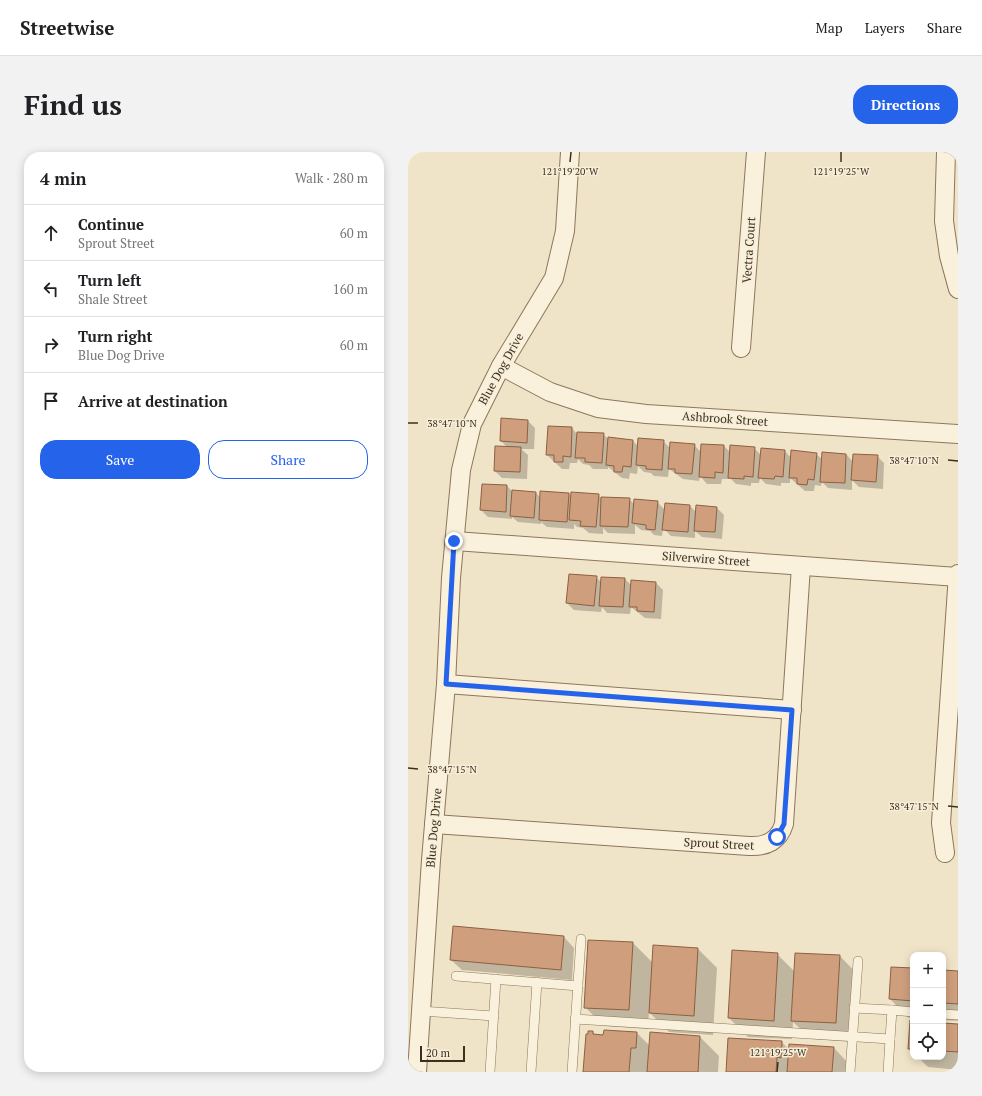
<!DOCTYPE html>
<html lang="en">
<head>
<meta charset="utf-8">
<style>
	:root { --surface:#fff; --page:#f2f2f2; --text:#202124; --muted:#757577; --line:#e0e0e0; --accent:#2563eb }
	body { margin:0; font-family:"PT Serif",serif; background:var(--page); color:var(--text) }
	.controls { position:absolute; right:12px; bottom:12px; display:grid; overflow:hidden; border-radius:8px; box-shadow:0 2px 10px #0003 }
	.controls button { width:36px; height:36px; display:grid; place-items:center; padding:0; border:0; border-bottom:1px solid var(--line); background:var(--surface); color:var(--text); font:20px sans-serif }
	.scale { position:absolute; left:12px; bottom:10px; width:45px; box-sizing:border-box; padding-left:4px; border:2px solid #3d2e20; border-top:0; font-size:11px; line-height:14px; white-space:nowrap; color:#3d2e20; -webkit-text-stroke:3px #f7eed8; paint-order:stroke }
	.stop { position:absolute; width:12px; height:12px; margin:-9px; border:3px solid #2563eb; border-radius:50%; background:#fff }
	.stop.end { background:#2563eb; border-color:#fff; box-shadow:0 1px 4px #0008 }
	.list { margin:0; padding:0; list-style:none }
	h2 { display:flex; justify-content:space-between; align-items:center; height:52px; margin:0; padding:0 16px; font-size:17px }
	h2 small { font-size:13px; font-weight:400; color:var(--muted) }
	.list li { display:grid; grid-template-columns:26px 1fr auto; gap:12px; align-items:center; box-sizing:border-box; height:56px; padding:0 16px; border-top:1px solid var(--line) }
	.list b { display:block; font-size:15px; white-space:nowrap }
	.list p { margin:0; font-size:13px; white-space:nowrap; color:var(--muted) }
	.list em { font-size:13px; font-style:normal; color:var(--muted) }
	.actions { display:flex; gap:8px; padding:12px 16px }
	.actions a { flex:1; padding:9px 0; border:1px solid var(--accent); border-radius:16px; text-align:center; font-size:14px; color:var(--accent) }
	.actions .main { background:var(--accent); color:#fff }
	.icon { flex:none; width:22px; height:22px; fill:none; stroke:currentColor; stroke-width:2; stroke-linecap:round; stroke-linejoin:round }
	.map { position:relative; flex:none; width:550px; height:920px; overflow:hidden; border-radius:16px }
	header { display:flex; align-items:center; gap:24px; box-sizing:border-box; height:56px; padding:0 20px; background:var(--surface); border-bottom:1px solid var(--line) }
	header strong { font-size:19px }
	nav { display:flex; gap:22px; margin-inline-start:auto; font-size:14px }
	.intro { display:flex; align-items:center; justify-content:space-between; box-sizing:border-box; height:96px; padding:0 24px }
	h1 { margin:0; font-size:28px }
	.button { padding:10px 18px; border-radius:16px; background:var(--accent); color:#fff; font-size:14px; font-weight:700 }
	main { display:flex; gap:24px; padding:0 24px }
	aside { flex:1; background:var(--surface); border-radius:16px; box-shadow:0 2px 10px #0003 }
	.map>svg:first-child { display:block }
	.shadow { fill:#0003 }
	.building { fill:#cf9f7d; stroke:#8d5f41 }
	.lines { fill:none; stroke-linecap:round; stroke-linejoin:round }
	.lane-casing { stroke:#8d765c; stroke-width:10 }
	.street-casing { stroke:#8d765c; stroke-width:20 }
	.lane { stroke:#faf1dc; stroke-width:9 }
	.street { stroke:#faf1dc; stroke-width:18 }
	.route { stroke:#2563eb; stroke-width:5 }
	.ticks { fill:none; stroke:#3d2e20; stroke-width:1.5 }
	.labels { text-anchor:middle; stroke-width:3; stroke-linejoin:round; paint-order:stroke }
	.street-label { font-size:12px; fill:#3d2e20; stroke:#f7eed8 }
	.ticks-label { font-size:10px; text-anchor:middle; fill:#3d2e20; stroke:#f7eed8; stroke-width:3; stroke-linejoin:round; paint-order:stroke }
</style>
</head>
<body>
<header>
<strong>Streetwise</strong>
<nav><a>Map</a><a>Layers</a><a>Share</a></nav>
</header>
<div class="intro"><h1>Find us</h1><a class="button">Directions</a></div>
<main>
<aside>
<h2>4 min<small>Walk · 280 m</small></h2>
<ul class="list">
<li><svg class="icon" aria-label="ahead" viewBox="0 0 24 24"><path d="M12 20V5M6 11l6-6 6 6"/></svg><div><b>Continue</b><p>Sprout Street</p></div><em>60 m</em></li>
<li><svg class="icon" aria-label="left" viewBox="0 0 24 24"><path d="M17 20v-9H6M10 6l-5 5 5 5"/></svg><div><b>Turn left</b><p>Shale Street</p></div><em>160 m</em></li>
<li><svg class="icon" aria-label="right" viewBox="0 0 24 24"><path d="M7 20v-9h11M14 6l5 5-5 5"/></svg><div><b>Turn right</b><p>Blue Dog Drive</p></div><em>60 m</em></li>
<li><svg class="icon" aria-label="arrive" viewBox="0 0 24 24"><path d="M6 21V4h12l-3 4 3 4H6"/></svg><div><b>Arrive at destination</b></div></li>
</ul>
<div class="actions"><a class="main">Save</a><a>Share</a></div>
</aside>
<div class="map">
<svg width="550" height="920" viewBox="0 0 550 920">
	<rect width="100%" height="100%" fill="#f0e4c8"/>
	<g class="shadow">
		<path d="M120,269L127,276L126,297H113L120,303L119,327L94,326L87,319L100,296L93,289Z"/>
		<path d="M164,276L168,281L195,282L201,288L225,289L230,294L255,289L263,297L286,293L293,300L316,294L323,301L346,296L353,303L354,297L377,299L383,306L408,302L414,307L438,302L445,310L469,304L476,311L475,337L451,335L444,328V338L420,336L414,330L413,334L407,333L406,339H397L382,326V331H373V334L358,332L352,326L351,331H343V334L328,332L323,327H314L313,332H299L292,324L291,329L275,327L261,317L260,325L246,324L243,321L236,320L230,314L229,322L222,321L221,327L214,326L200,315V317H185L181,313L175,312L170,307L169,311H162L161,317H154L139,303Z"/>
		<path d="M99,334L105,340L128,341L133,346L161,342L164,345L190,343L194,347H221L227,353L249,350L257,358L282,354L288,360L289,354L309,356L316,363L314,387L294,385L287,379V386L263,384L255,376L254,384L246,383L242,379L233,378L227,373V382L200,381L195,376V382L181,381L175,376L169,375L166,372V377L139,375L133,370V372L110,370L104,365V367L80,365L73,358Z"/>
		<path d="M188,425L193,430L217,427L224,434V429L248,431L255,438L253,467L237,466L223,455L222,462L199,461L194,455L193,460L166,458L159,451Z"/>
		<path d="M156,785L166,796L164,828L54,818L43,808Z"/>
		<path d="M181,789L225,791L245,811L290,797L309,816L305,883L261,880L241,860L240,877L196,874L177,855Z"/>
		<path d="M369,802L387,820L432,804L450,823L447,890L403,887L385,870L384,887L340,885L321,866Z"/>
		<path d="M505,817V866H501L482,847Z"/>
		<path d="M535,819L550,820V869L535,868Z"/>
		<path d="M535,872L550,873V918L520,915L510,905H535Z"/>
		<path d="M181,880H185L188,884L229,881L242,894L292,885L311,904L310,920H176Z"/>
		<path d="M374,890L381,898L426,896L444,915V920H319Z"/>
	</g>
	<g class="building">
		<path d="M93,266L120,268L119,291L92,289Z"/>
		<path d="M140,274L164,275L163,305L155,304V310H146V303H138Z"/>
		<path d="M169,280L196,281L194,311L177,310V306H167Z"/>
		<path d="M200,285L225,288L223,315L215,314L214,320H206V314L198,313Z"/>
		<path d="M230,286L256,288L254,318L238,317V314L228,313Z"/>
		<path d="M262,290L287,292L284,322L267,321V317H260Z"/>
		<path d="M293,292L316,293L315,321L307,320V326L291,325Z"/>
		<path d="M322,293L347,295L345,325L336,324V327L320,326Z"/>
		<path d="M87,294L113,295L112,320L86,319Z"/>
		<path d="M353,296L377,298L375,325L367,324L366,327L350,326Z"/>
		<path d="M383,298L409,301L406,328L400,327L399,333L389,332V326H381Z"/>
		<path d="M414,300L438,302L437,331L412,330Z"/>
		<path d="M445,302L470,303L468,330L443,328Z"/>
		<path d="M74,332L99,333L98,360L72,358Z"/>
		<path d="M104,338L128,340L126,366L102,364Z"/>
		<path d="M132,339L161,341L159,370L131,368Z"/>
		<path d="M163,340L191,342L188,375L172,374L173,369L161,368Z"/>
		<path d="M193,345L222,346L220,375L192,374Z"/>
		<path d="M226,347L250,349L247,378L238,377V373L224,371Z"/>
		<path d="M257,351L282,353L280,380L254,378Z"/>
		<path d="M288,353L309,355L307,380L286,379Z"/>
		<path d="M161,422L189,424L186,454L158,451Z"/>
		<path d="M193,425L217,426L215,455L191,454Z"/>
		<path d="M223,428L248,430L246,460L229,459V455H221Z"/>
		<path d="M45,774L156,784L153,818L42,808Z"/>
		<path d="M180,788L225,790L221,858L176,856Z"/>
		<path d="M245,793L290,796L286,864L241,861Z"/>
		<path d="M324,798L370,801L366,869L320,866Z"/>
		<path d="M387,801L432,803L428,871L383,869Z"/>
		<path d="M483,815L505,816V849L481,847Z"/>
		<path d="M535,818L550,819V852L535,851Z"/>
		<path d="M502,868H505V897H500Z"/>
		<path d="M535,871L550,872V900L535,899Z"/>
		<path d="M196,878L229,880L228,896H223L221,920H175L178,882H180V879H185V882L195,883Z"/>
		<path d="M242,880L292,884L290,920H239Z"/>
		<path d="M320,886L374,889L373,906L369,905L368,920H318Z"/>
		<path d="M381,892L426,895L424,920H379Z"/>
	</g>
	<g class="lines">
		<defs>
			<g id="lane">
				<path d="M48,824L170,834"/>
				<path d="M446,856L484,858"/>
				<path d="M13,859L86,864"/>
				<path d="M535,862L550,863"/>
				<path d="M167,867L482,887L480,920"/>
				<path d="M482,887L484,858L505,860"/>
				<path d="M82,920L88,827"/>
				<path d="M123,920L129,830"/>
				<path d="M164,920L173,787"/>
				<path d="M442,920L450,809"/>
			</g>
			<g id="street">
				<path d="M538,0L536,69L541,104L550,137"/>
				<path d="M333,196L348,0"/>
				<path d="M93,214L142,240L190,256L238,262L550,282"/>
				<path d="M47,389L550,425"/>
				<path d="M38,532L384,558"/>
				<path d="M26,672L341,694C358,695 371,689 376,672L393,414"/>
				<path d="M537,701L533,671L550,422"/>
				<path d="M9,920L23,708L38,532L43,426L53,318L64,272L93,214L146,126L157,79L162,0"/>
			</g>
		</defs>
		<use href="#lane" class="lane-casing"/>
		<use href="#street" class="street-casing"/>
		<use href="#lane" class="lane"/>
		<use href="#street" class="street"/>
	</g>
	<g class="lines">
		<path class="route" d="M46,389L38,532L384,558L376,672L369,685"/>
	</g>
	<path class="ticks" d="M162,10L163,0M433,10V0M0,271H10M540,308L550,309M0,616L10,617M540,654L550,655M369,920L370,910"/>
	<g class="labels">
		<g class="street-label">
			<text transform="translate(341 98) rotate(-86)" y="4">Vectra Court</text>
			<text transform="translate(93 217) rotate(-61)" y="4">Blue Dog Drive</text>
			<text transform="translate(317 267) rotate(4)" y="4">Ashbrook Street</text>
			<text transform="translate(298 407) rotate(4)" y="4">Silverwire Street</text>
			<text transform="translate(26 676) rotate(-85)" y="4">Blue Dog Drive</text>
			<text transform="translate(311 692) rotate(3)" y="4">Sprout Street</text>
		</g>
	</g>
	<g class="ticks-label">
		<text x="162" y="23">121°19'20"W</text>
		<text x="433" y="23">121°19'25"W</text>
		<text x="44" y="275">38°47'10"N</text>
		<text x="506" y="312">38°47'10"N</text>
		<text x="44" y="621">38°47'15"N</text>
		<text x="506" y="658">38°47'15"N</text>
		<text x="370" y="904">121°19'25"W</text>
	</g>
</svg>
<div class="controls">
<button>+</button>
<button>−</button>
<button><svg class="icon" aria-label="locate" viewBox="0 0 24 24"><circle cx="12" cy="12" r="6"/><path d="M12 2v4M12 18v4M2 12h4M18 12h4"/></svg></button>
</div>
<div class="scale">20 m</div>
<div class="stop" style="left:369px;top:685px"></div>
<div class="stop end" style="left:46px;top:389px"></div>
</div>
</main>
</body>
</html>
